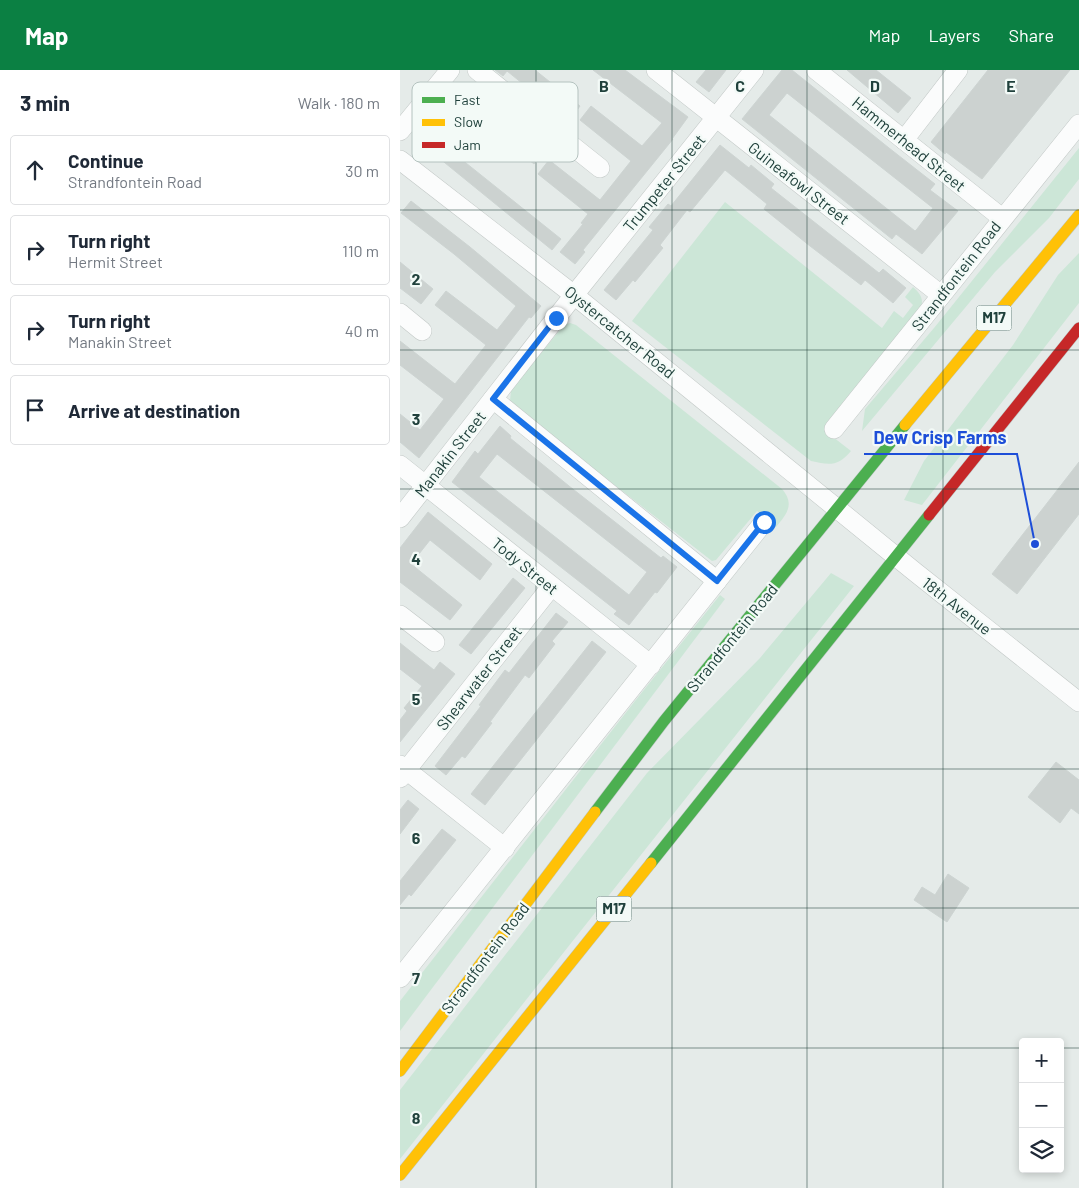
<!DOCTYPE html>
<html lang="en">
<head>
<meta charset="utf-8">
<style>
	:root { --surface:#fff; --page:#f2f2f3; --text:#1f2937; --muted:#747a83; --line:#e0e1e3; --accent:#0b8043 }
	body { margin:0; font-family:Barlow,sans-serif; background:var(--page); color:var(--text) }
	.controls { position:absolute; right:15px; bottom:15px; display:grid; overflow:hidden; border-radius:5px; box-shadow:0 2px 8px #0003 }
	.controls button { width:45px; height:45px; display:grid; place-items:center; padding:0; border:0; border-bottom:1px solid var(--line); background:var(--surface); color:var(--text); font:25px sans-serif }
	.stop { position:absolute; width:15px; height:15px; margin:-11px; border:4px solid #1a73e8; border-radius:50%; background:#fff }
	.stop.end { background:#1a73e8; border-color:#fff; box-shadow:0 1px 5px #0008 }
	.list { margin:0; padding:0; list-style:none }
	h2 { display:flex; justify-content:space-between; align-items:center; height:65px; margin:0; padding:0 20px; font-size:21px }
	h2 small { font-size:16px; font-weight:400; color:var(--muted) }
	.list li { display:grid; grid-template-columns:32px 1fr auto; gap:15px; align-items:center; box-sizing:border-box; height:70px; margin:0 10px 10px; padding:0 10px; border:1px solid var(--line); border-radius:5px }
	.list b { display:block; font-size:19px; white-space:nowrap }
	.list p { margin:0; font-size:16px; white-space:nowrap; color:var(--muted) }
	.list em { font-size:16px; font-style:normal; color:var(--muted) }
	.icon { flex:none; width:28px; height:28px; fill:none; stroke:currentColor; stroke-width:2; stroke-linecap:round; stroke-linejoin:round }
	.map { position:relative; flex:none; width:679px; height:1118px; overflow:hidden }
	header { display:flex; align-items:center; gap:30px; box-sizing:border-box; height:70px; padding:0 25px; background:var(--accent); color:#fff }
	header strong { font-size:24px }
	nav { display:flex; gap:28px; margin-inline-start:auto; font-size:18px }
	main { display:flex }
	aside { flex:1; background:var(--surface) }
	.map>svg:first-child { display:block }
	.green { fill:#cce6d7 }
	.building { fill:#ccd2d0; stroke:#cdd4d2; fill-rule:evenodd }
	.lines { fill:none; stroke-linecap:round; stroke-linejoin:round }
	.street-casing { stroke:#c2c8c6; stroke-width:20 }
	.fast-casing { stroke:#bcc7c5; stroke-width:12 }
	.slow-casing { stroke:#bcc7c5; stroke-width:12 }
	.jam-casing { stroke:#bcc7c5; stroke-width:12 }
	.street { stroke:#fbfcfc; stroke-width:19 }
	.fast { stroke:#4caf50; stroke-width:11 }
	.slow { stroke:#ffc107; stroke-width:11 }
	.jam { stroke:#c62828; stroke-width:11 }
	.route { stroke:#1a73e8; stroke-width:6 }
	.grid { fill:none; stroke:#20413c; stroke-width:1; stroke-opacity:0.55 }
	.labels { text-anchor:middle; stroke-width:4.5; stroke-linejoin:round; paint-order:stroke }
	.shield { fill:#f3faf7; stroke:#5f7874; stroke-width:1 }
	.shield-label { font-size:15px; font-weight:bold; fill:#20413c }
	.street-label { font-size:16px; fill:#20413c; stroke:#f3faf7 }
	.key { fill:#f3faf7; stroke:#b4c2bf; stroke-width:1 }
	.key-label { font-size:14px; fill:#20413c }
	.grid-label { font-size:16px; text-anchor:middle; font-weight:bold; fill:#20413c; stroke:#f3faf7; stroke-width:4.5; stroke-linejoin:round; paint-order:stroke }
	.leader { fill:none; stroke:#1d4ed8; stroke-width:2 }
	.callout-dot { fill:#1d4ed8; stroke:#f3faf7; stroke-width:2 }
	.callout-label { font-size:18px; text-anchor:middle; font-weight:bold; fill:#1d4ed8; stroke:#f3faf7; stroke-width:4.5; stroke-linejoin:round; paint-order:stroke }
</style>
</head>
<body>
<header>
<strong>Map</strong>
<nav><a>Map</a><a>Layers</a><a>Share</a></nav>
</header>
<main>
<aside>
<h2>3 min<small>Walk · 180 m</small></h2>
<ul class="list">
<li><svg class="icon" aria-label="ahead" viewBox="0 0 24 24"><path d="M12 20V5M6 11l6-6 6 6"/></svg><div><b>Continue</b><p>Strandfontein Road</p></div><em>30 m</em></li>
<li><svg class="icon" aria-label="right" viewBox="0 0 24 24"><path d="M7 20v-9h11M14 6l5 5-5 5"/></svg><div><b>Turn right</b><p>Hermit Street</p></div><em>110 m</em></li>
<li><svg class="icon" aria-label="right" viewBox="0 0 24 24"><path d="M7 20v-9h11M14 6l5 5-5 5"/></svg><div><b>Turn right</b><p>Manakin Street</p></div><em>40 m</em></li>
<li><svg class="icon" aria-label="arrive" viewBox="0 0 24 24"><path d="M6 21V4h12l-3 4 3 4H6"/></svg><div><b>Arrive at destination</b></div></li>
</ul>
</aside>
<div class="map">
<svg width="679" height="1118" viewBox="0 0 679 1118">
	<rect width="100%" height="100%" fill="#e5ebe9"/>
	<g class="green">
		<path d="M679,78V109L649,148L595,202L462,361L465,339L534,258Z"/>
		<path d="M325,132L482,258L494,241L503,248L513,235L505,227L513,217C522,225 524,230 520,241L424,360L451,381C438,397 429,395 411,391L232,251Z"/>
		<path d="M679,183V233L522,435L504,430L524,391L613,275L658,205Z"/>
		<path d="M170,253L176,255L382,419C395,434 387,444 376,457L357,441L316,490L312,491L112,335L110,331L111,320L164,255Z"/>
		<path d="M431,503L454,516L0,1089V1020L247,703L360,588Z"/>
		<path d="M320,525L325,529L0,961V931L235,631Z"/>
	</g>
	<g class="building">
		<path d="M95,0H135L180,36L169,51L107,1L103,6Z"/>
		<path d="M193,0H225L288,47L272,69H273L183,180L185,182L175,194L160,182L183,154L181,153L188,144L138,104L149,90L200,130L231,91L180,50L191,36L242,76L262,53Z"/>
		<path d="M306,0H326L309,22L296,12Z"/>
		<path d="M382,0H392L489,78L535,114L530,120L558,141L522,184L496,164L492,169L342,49ZM387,23L533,138L517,159L515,161L369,45Z"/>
		<path d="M447,0H476L511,28L498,43Z"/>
		<path d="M588,0H670L582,109L546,82L545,84L531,72Z"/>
		<path d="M74,12L89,24L83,30L146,80L134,94L72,44L46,77L161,169L152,180L23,75Z"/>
		<path d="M320,75L349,98L351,95L374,114L371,118L479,203L483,199L506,218L493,233L465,210L461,215L410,176L364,139L367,134L325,100L290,142L287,140L260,175L263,178L235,212L233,210L216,230L204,220L253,160L249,157L268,134L271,136Z"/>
		<path d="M11,131L70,177L141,236L131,248L129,247L19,388L0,372V344L20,360L44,329L0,295V271L55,314L86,275L35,235L46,221L97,260L116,236L54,184L1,143Z"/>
		<path d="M0,192L33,219L21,234L0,218Z"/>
		<path d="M100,356L111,366L110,368L169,416L261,488L263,486L277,497L257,523L255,522L229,555L214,544L217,541L52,412L75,381L78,384ZM97,384L247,502L229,525L79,407Z"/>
		<path d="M679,392V444L617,524L592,504Z"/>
		<path d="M28,442L92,494L80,510L30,470L11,494L62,535L50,550L0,512V478Z"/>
		<path d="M113,508L125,518L71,584L59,575Z"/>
		<path d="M156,543L168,552L152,571L155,574L129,608L125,605L90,652L92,653L65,688L62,686L46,705L35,696L81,636L79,635L105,600L109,603Z"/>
		<path d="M192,571L206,582L85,735L71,724Z"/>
		<path d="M0,573L34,600L40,592L55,604L0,672V650L7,641L4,638L22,616L0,599Z"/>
		<path d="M656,692L679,710V744L671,738L660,753L628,727Z"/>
		<path d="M8,730L19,739L0,764V740Z"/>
		<path d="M42,759L56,770L11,826L9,824L0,835V811Z"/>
		<path d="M548,804L569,818L547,852L514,830L522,817L535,825Z"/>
	</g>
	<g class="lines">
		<defs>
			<g id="street">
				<path d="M77,0L200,98"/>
				<path d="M256,0L541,225"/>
				<path d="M416,0L602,148"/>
				<path d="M0,61L50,0"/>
				<path d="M504,70L558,0"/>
				<path d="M0,90L174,225L515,502L679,632"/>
				<path d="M0,243L22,261"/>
				<path d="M93,329L317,511"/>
				<path d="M434,359L679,54"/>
				<path d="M0,395L251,595"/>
				<path d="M0,448L174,225L354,0"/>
				<path d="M0,545L35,572"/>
				<path d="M0,695L105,778"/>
				<path d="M0,708L151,517"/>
				<path d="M0,908L364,452"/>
			</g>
			<g id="fast">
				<path d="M195,742L264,651L505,355"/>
				<path d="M251,793L529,445"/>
			</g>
			<g id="slow">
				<path d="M505,355L679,145"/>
				<path d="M0,1001L195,742"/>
				<path d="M0,1105L251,793"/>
			</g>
			<path id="jam" d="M529,445L679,258"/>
		</defs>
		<use href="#street" class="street-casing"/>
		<use href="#fast" class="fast-casing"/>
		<use href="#slow" class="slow-casing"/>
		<use href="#jam" class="jam-casing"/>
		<use href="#street" class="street"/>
		<use href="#fast" class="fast"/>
		<use href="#slow" class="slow"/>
		<use href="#jam" class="jam"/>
	</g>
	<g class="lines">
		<path class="route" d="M156,248L93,329L317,511L364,452"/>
	</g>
	<path class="grid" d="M136,0V1118M272,0V1118M407,0V1118M543,0V1118M0,140H679M0,280H679M0,419H679M0,559H679M0,699H679M0,838H679M0,978H623M660,978H679"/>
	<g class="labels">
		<g class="shield">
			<rect x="576.5" y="235.5" width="35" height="25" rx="4"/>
			<rect x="196.5" y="826.5" width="35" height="25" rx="4"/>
		</g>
		<g class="shield-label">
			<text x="594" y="253">M17</text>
			<text x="214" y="844">M17</text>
		</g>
		<g class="street-label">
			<text transform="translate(509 74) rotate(39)" y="6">Hammerhead Street</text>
			<text transform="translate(264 113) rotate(-51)" y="6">Trumpeter Street</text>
			<text transform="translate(399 113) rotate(38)" y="6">Guineafowl Street</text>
			<text transform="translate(556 206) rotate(-52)" y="6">Strandfontein Road</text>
			<text transform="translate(220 262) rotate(39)" y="6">Oystercatcher Road</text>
			<text transform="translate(50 384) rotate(-52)" y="6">Manakin Street</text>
			<text transform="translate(125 496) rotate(39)" y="6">Tody Street</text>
			<text transform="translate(557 536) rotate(38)" y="6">18th Avenue</text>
			<text transform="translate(332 568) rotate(-51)" y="6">Strandfontein Road</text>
			<text transform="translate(79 608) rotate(-52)" y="6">Shearwater Street</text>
			<text transform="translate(85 888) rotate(-53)" y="6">Strandfontein Road</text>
		</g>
	</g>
	<rect x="12" y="12" width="166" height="80" rx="8" class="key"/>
	<rect x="22" y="27" width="23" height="6" fill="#4caf50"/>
	<rect x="22" y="49" width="23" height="7" fill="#ffc107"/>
	<rect x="22" y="72" width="23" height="6" fill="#c62828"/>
	<g class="key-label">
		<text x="54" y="35">Fast</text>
		<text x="54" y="57">Slow</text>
		<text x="54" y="80">Jam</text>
	</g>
	<g class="grid-label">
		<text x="204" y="22">B</text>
		<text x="340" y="22">C</text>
		<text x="475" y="22">D</text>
		<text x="611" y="22">E</text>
		<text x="16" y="215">2</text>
		<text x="16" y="355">3</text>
		<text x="16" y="495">4</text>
		<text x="16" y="635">5</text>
		<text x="16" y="774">6</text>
		<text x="16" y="914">7</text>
		<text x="16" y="1054">8</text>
	</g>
	<path class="leader" d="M635 474L617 384H464"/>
	<circle class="callout-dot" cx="635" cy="474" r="5"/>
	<g class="callout-label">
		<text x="540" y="374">Dew Crisp Farms</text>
	</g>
</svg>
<div class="controls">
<button>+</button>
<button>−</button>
<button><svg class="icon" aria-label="layers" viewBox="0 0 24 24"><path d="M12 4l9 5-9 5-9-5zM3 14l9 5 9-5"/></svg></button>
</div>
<div class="stop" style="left:364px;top:452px"></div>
<div class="stop end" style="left:156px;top:248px"></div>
</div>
</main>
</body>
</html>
